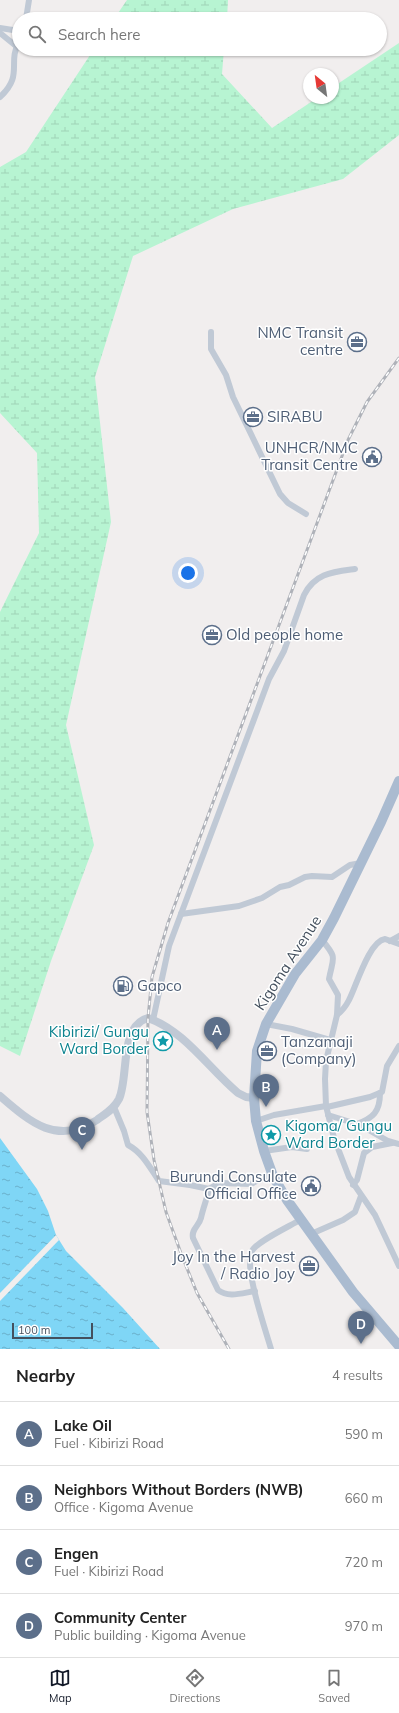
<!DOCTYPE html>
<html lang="en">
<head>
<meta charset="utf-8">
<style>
	:root { --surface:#fff; --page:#f2f2f2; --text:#222; --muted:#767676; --line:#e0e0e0; --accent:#111827 }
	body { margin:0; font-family:Mulish,sans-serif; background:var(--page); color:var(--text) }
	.compass { position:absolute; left:303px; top:68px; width:36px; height:36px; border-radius:50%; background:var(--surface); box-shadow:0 1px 3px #0004; rotate:331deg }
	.scale { position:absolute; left:12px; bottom:10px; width:81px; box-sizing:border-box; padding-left:4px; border:2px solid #44505e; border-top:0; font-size:11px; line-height:14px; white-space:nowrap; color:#44505e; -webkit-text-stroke:3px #fff; paint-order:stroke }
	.you { position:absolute; left:188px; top:573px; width:14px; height:14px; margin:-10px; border:3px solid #fff; border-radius:50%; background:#1a73e8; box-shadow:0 0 0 6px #1a73e833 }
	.badge { display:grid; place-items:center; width:26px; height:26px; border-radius:50%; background:var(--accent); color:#fff; font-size:13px; font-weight:700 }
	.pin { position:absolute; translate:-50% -33px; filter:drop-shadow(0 1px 2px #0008) }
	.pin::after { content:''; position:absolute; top:21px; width:14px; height:12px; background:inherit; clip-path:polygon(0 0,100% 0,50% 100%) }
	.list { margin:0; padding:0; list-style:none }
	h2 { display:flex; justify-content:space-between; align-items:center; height:52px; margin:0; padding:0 16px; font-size:17px }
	h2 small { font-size:13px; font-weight:400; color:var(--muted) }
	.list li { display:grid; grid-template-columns:26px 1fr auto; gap:12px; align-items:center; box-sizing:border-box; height:64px; padding:0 16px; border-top:1px solid var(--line) }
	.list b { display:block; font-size:15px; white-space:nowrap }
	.list p { margin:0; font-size:13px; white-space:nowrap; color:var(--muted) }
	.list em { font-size:13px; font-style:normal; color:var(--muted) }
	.icon { flex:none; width:22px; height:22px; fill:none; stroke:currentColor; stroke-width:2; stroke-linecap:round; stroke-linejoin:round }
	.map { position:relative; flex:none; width:399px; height:1349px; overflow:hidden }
	.search { position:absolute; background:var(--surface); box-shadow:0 1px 3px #0004; left:12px; right:12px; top:12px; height:44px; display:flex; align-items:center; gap:10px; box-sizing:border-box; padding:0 14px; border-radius:22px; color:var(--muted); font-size:15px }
	.sheet { height:308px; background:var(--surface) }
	nav { display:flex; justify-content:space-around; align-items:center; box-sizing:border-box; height:56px; border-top:1px solid var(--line); background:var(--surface); font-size:11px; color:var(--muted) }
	nav a { display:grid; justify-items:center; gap:2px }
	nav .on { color:var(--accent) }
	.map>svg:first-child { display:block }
	.wetland { fill:url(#wetland-marsh) }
	.water { fill:url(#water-ripples) }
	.pier { fill:#f1eeee }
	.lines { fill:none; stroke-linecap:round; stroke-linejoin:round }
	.minor { stroke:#c0c9d5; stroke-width:6 }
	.tertiary { stroke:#c0c9d5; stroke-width:8 }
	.primary { stroke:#aabbd0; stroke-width:10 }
	.rail-casing { stroke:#afb2b9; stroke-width:3 }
	.rail { stroke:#fff; stroke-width:1.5; stroke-dasharray:4.5; stroke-linecap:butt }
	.labels { text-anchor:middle; stroke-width:3; stroke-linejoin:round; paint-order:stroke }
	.service-label { font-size:15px; fill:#4e5e75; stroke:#fff; text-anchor:end }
	.street-label { font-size:15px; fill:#44505e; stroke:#fff }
	.culture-label { font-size:15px; fill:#0d838f; stroke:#fff; text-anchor:end }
</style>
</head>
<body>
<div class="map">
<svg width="399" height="1349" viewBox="0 0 399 1349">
	<defs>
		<pattern id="wetland-marsh" width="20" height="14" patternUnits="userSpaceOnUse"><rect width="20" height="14" fill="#b7f4d2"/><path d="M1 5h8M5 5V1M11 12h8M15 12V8" fill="none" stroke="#9fd3b7"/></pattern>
		<pattern id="water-ripples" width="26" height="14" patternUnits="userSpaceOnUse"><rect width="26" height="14" fill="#7fd6f6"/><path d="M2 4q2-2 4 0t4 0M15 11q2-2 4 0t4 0" fill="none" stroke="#6ab0ca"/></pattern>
	</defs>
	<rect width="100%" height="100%" fill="#f1eeee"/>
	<g class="wetland">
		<path d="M127,0H228L227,19H114Z"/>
		<path d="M399,43V135L343,179L233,209L133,256L95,377L111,522L66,725L94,845L51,961L20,1056L0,1046V612L39,533L37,453L0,413V167L26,152L94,49H224L222,74L272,128L317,98H333V87Z"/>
	</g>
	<path class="water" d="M0,1138L37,1189L48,1211L56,1235L66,1251L123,1308L160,1349H0Z"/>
	<path class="pier" d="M56,1235L59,1240L0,1301V1293Z"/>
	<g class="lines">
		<g class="minor">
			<path d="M26,19L29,0"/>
			<path d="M0,28L19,31"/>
			<path d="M0,33L16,46"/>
			<path d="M0,97C24,75 7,63 19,42"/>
			<path d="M211,332V349L226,375L233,397L280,494L288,503L306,514"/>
			<path d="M181,914L239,906L262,898L280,887L289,885L305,877L312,876L332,877L350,865L361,863"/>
			<path d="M322,940C338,959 333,957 329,979L338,995L337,1015L326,1061L325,1079L326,1106L334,1138L349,1177L375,1215L399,1266"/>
			<path d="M390,941L399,936"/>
			<path d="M337,1015C342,1011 346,1006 349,1000C356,987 369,941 385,939L399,944"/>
			<path d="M153,1020L169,946L256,714L269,679L284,651L304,595C315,573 333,572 355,569"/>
			<path d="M266,1024L292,1029L330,1040"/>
			<path d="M114,1107L124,1131L128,1145C143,1153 150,1168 159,1181L190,1185L209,1189L220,1183L251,1184L264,1177L273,1176"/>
			<path d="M327,1107L370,1097L382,1092L387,1066L399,1046"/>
			<path d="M328,1115L360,1125L388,1141L399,1144"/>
			<path d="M256,1121L274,1115L326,1106"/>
			<path d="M357,1124C373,1118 380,1112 380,1093"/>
			<path d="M264,1151L292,1147L307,1149"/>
			<path d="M353,1185L357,1180L364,1153L372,1147L392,1143"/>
			<path d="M209,1189C207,1199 203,1208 201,1218C199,1226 191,1229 193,1238L218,1290C228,1298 242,1293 255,1291"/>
			<path d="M311,1234L343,1220L355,1212L361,1196"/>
			<path d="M271,1349C266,1331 243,1266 252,1251C256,1242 290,1226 300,1220"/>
		</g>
		<path class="tertiary" d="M0,1096C30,1122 57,1146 97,1120C105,1114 114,1109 119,1099C129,1077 119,1026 148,1018C185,1031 209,1069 238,1093L246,1097L254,1098"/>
		<path class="primary" d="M399,781L381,822L334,918L322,940L295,974L266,1024L257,1051L254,1098L256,1121L264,1151L273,1176L287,1200L353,1292L399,1346"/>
		<defs>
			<path id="rail" d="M229,1349L197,1293L182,1256L166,1212L154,1160L147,1112L148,1018L152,977L168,923L348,440L367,402L399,358"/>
		</defs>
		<use href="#rail" class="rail-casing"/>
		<use href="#rail" class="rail"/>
	</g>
	<defs>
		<symbol id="office-ring" viewBox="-11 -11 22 22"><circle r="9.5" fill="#fff" stroke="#5c6f8a" stroke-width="1.5"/><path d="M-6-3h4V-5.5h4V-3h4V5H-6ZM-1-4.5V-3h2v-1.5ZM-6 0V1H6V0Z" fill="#5c6f8a"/></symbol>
		<symbol id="civic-ring" viewBox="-11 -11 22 22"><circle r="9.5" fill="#fff" stroke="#5c6f8a" stroke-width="1.5"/><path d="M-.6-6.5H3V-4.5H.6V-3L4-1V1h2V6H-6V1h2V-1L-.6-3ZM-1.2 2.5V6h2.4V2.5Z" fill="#5c6f8a"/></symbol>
		<symbol id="fuel-ring" viewBox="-11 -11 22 22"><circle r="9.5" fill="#fff" stroke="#5c6f8a" stroke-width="1.5"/><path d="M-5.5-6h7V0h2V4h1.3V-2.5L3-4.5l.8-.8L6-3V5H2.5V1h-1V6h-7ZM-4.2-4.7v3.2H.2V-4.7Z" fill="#5c6f8a"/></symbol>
		<symbol id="sight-ring" viewBox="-11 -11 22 22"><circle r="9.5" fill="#fff" stroke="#0f9aa8" stroke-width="1.5"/><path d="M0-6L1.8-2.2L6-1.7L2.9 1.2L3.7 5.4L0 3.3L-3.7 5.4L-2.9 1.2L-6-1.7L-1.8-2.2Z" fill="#0f9aa8"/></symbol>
	</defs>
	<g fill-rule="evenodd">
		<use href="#office-ring" x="346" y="331" width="22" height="22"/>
		<use href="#office-ring" x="242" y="406" width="22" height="22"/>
		<use href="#civic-ring" x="361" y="446" width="22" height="22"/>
		<use href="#office-ring" x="201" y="624" width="22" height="22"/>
		<use href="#fuel-ring" x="112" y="975" width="22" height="22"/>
		<use href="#sight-ring" x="152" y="1030" width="22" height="22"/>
		<use href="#office-ring" x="256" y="1040" width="22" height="22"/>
		<use href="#sight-ring" x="260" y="1124" width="22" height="22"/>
		<use href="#civic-ring" x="300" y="1175" width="22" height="22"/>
		<use href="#office-ring" x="298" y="1255" width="22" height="22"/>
	</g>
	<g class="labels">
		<g class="service-label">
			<text x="343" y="338">NMC Transit<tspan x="343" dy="17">centre</tspan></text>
			<text x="267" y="422" text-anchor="start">SIRABU</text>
			<text x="358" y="453">UNHCR/NMC<tspan x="358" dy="17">Transit Centre</tspan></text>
			<text x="226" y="640" text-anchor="start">Old people home</text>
			<text x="137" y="991" text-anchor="start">Gapco</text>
			<text x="281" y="1047" text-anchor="start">Tanzamaji<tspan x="281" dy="17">(Company)</tspan></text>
			<text x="297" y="1182">Burundi Consulate<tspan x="297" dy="17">Official Office</tspan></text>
			<text x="295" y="1262">Joy In the Harvest<tspan x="295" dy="17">/ Radio Joy</tspan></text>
		</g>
		<g class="street-label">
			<text transform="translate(288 963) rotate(-57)" y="5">Kigoma Avenue</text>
		</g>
		<g class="culture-label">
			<text x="149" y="1037">Kibirizi/ Gungu<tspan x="149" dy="17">Ward Border</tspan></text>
			<text x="285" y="1131" text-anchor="start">Kigoma/ Gungu<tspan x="285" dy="17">Ward Border</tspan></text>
		</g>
	</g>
</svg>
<svg class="compass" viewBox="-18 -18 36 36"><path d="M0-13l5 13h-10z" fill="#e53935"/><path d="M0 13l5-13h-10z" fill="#767676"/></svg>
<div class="scale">100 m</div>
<div class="you"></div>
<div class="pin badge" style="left:217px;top:1050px;background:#5c6f8a">A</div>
<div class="pin badge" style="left:266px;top:1107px;background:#5c6f8a">B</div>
<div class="pin badge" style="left:82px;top:1150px;background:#5c6f8a">C</div>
<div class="pin badge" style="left:361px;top:1344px;background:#5c6f8a">D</div>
<div class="search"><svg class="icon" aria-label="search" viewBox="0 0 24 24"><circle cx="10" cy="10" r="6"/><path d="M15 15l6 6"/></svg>Search here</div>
</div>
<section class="sheet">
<h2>Nearby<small>4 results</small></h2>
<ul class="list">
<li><span class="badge" style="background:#5c6f8a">A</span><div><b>Lake Oil</b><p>Fuel · Kibirizi Road</p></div><em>590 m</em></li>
<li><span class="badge" style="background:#5c6f8a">B</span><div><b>Neighbors Without Borders (NWB)</b><p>Office · Kigoma Avenue</p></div><em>660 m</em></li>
<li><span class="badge" style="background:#5c6f8a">C</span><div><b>Engen</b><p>Fuel · Kibirizi Road</p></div><em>720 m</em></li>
<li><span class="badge" style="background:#5c6f8a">D</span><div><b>Community Center</b><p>Public building · Kigoma Avenue</p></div><em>970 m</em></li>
</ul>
</section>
<nav>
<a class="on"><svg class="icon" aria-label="map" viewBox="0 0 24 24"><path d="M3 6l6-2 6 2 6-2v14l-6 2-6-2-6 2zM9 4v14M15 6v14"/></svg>Map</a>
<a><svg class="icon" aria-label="directions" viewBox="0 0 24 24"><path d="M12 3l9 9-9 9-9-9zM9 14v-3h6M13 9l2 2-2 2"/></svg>Directions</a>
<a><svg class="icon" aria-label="saved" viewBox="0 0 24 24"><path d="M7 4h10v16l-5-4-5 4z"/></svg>Saved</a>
</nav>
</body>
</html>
